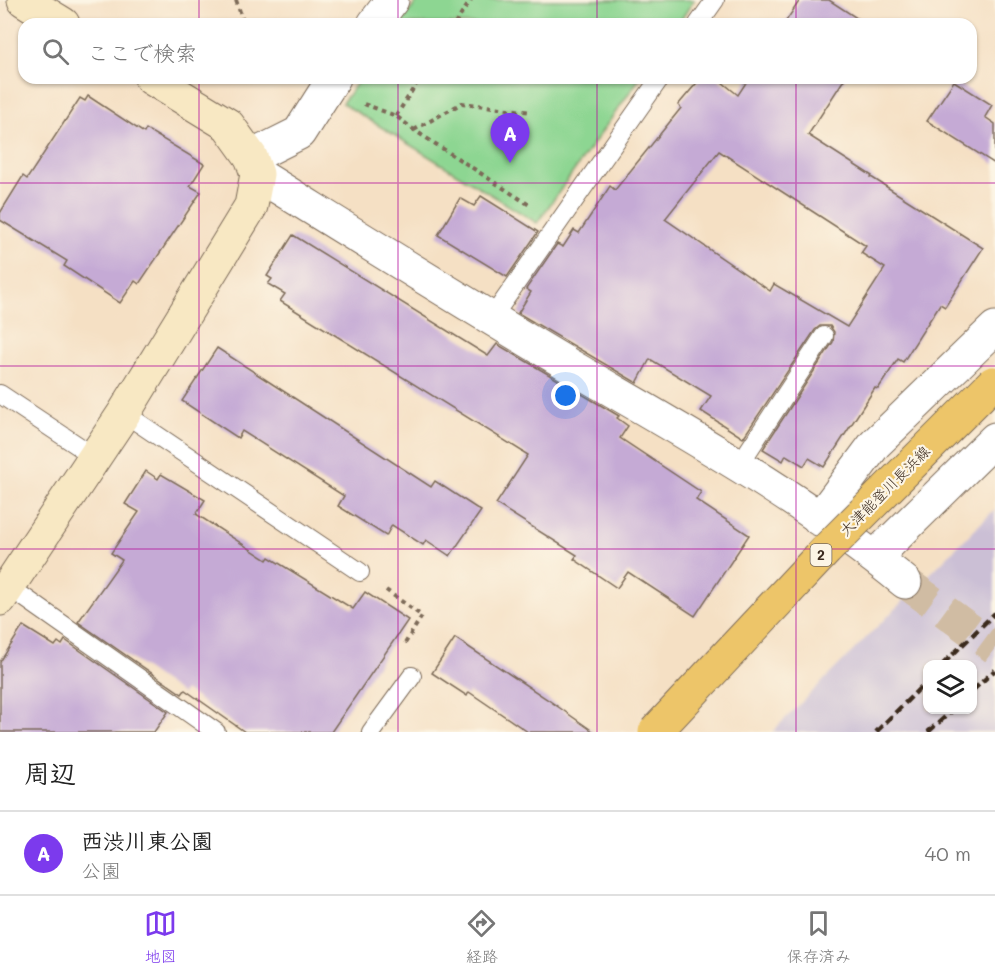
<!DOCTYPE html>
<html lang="ja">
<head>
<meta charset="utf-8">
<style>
	:root { --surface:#fff; --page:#f6f6f6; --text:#222; --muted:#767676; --line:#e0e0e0; --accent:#7c3aed }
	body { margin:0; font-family:Mali,"Klee One",sans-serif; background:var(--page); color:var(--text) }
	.controls { position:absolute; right:18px; bottom:18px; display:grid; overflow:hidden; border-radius:12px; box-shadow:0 2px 4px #0004 }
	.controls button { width:54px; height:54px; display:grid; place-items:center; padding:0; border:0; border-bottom:2px solid var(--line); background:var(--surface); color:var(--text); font:30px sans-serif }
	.you { position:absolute; left:566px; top:396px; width:21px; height:21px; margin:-15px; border:4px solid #fff; border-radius:50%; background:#1a73e8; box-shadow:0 0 0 9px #1a73e833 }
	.badge { display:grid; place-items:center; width:39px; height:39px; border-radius:50%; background:var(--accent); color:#fff; font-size:20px; font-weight:700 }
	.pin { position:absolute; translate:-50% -50px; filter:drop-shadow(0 2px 3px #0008) }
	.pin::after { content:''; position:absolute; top:32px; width:21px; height:18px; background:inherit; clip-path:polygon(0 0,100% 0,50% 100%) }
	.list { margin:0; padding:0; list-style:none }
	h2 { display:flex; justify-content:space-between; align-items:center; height:78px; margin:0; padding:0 24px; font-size:26px }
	h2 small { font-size:20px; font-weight:400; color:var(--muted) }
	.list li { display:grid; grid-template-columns:39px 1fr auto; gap:18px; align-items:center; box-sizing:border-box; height:84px; padding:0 24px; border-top:2px solid var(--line) }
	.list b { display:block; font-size:22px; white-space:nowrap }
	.list p { margin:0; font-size:20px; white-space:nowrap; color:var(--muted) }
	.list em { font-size:20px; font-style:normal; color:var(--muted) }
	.icon { flex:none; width:33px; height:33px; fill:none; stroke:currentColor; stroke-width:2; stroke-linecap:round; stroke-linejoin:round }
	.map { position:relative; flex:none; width:995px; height:732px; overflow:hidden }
	.search { position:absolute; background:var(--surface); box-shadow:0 2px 4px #0004; left:18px; right:18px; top:18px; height:66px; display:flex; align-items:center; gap:15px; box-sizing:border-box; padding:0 21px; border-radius:18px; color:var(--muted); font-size:22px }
	.sheet { height:162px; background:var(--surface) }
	nav { display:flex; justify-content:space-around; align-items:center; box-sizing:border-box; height:84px; border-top:2px solid var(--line); background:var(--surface); font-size:16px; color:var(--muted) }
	nav a { display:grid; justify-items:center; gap:3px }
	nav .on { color:var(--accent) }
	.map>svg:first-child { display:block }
	.industrial { fill:#cbbfd5; fill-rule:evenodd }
	.green { fill:#8dd692; stroke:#648058; stroke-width:1.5 }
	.building { fill:#c5aad5; fill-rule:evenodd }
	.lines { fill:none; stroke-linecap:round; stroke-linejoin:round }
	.street-tunnel { stroke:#d0bca3; stroke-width:33; stroke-dasharray:33 16; stroke-linecap:butt }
	.lane-casing { stroke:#7c6a58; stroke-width:20 }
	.street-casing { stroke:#7c6a58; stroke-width:35 }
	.secondary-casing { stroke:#7c6a58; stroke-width:35 }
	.path { stroke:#7c6a58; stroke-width:4; stroke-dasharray:4.5 4.5; stroke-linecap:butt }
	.lane { stroke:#fff; stroke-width:18 }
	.street { stroke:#fff; stroke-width:33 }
	.secondary { stroke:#f8e8c3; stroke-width:33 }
	.rail { stroke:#3b2a1e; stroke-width:4.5; stroke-dasharray:9 4.5; stroke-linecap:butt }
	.primary-bridge-casing { stroke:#7c6a58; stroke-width:35; stroke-linecap:butt }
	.primary-bridge { stroke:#edc569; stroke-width:33 }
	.grid { fill:none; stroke:#b5179e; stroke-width:1.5; stroke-opacity:0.55 }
	.labels { text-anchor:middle; stroke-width:4.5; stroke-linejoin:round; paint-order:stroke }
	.shield { fill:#fcf5e5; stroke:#75675a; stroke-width:1.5 }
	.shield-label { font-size:14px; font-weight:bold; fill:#3b2a1e }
	.street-label { font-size:15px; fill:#3b2a1e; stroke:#fcf5e5 }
</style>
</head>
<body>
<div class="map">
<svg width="995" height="732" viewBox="0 0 995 732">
	<rect width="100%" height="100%" fill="#fcf5e5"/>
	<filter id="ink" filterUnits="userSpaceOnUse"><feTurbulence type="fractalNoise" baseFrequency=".0167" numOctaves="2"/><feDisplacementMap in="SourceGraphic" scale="12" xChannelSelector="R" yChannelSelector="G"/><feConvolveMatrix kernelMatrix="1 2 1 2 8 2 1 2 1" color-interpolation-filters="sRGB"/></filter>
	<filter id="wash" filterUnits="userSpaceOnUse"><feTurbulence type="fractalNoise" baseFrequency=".008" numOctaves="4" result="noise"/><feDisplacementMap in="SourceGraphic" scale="24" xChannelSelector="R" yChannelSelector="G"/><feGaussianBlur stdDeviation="1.35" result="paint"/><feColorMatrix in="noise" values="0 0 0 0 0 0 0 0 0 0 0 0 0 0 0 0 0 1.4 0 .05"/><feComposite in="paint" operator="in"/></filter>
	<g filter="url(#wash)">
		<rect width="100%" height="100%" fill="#f5e0c4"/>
		<path class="industrial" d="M995,509V732H772ZM928,664H972V710H928Z"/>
		<g class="green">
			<path d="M418,0H694L678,24H400Z"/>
			<path d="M361,78H640L537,223L342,103Z"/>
		</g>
		<g id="blocks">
			<g class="building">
				<path d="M800,0H829L866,24H784Z"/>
				<path d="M701,78H717L738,95L749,78H845L808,135L872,176L871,177L983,248L945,307L940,304L903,362L898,359L878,389L875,388L824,467L809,458L804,466L786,455L783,461L763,449L833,342L834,332L830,326H820L815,330L743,438L701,411L711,396L650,359L637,383L518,313L531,292L526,289L557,244L563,247L574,230L579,233L610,186L615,190L681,108L678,105ZM719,151L866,246L861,253L885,268L847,327L774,284L770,291L665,219Z"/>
				<path d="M954,81L992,105L985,117L995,124V164L927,121Z"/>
				<path d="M88,96L144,133L146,129L204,164L190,186L201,192L139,284L135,281L120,303L64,266L67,261L0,220V213L23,176L27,179L80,98L85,101Z"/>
				<path d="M481,196L538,232L507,277L438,235L460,198L474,206Z"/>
				<path d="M293,235L488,356L497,344L619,416L617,418L628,426L620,438L701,492L696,500L749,535L695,616L628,572L617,588L574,559L577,555L496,504L528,455L280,301L285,294L268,284L272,279L267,276Z"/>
				<path d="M217,348L431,487L435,481L481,511L450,556L426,540L423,545L392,525L386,536L338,506L344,496L242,431L238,438L182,401Z"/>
				<path d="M146,471L158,479L161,474L205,500L196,514L267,560L269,557L353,609L365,592L408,620L331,732H245L185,690L182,694L78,622L122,560L111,553L139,512L125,504Z"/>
				<path d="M23,626L55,646L58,642L62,645L65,640L168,712L154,732H0V662Z"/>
				<path d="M455,638L547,699L594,732H528L469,692L467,696L432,673Z"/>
			</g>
		</g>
	</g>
	<g filter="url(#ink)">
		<use href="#blocks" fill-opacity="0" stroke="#7c6a58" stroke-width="1.5"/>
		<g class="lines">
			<path class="street-tunnel" d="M905,582L995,648"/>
			<defs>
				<g id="lane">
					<path d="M698,24L715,0"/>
					<path d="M491,319L660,78"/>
					<path d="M0,394L95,457"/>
					<path d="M124,413L360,572"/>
					<path d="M739,465L824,336"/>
					<path d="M8,586L216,732"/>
					<path d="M371,732L412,676"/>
				</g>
				<g id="street">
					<path d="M374,24L392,0"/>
					<path d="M251,157L299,133L334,78"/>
					<path d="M257,174C362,239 467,305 574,368C687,434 803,498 905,582"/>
					<path d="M819,519L875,444L995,328"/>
					<path d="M875,557L995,439"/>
				</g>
				<g id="secondary">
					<path d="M24,0L63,24"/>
					<path d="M0,599L124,413L251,206L257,174L251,157L228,125L151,78"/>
				</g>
			</defs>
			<use href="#lane" class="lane-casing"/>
			<use href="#street" class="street-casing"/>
			<use href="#secondary" class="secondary-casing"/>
			<g class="path">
				<path d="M236,0L244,24"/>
				<path d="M455,24L471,0"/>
				<path d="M364,104L396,116L414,130L531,206"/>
				<path d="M396,116L420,78"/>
				<path d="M414,130L462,103L531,112"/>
				<path d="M386,590L422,616L404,645"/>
			</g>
			<use href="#lane" class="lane"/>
			<use href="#street" class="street"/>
			<use href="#secondary" class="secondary"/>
			<g class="rail">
				<path d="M943,664L995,613"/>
				<path d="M972,691L995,670"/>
				<path d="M876,732L928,680"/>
				<path d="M928,732L953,710"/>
			</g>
			<defs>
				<path id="primary-bridge" d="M655,732L826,550L993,383"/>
			</defs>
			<use href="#primary-bridge" class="primary-bridge-casing"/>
			<use href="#primary-bridge" class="primary-bridge"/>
		</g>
	</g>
	<path class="grid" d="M199,0V24M398,0V24M597,0V24M796,0V24M199,78V732M398,78V732M597,78V732M796,78V732M0,183H995M0,366H995M0,549H995"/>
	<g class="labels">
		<rect class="shield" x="810.5" y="544" width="21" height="22" rx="4.5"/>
		<g class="shield-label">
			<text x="821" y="560">2</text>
		</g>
		<g class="street-label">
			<text transform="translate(885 491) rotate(-45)" y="5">大津能登川長浜線</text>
		</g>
	</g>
</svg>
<div class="controls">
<button><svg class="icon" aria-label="layers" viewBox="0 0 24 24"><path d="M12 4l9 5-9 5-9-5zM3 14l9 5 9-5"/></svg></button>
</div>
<div class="you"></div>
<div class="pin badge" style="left:510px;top:163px">A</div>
<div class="search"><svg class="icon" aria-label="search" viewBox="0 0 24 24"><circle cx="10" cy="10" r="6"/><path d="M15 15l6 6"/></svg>ここで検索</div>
</div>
<section class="sheet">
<h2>周辺<small></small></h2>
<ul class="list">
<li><span class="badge">A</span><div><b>西渋川東公園</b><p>公園</p></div><em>40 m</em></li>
</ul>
</section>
<nav>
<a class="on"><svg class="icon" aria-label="map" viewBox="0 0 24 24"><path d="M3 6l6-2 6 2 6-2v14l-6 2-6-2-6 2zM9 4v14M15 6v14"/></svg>地図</a>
<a><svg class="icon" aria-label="directions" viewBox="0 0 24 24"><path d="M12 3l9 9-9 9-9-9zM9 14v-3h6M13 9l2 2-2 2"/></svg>経路</a>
<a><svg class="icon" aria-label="saved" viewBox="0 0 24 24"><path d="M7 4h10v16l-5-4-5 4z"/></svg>保存済み</a>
</nav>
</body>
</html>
